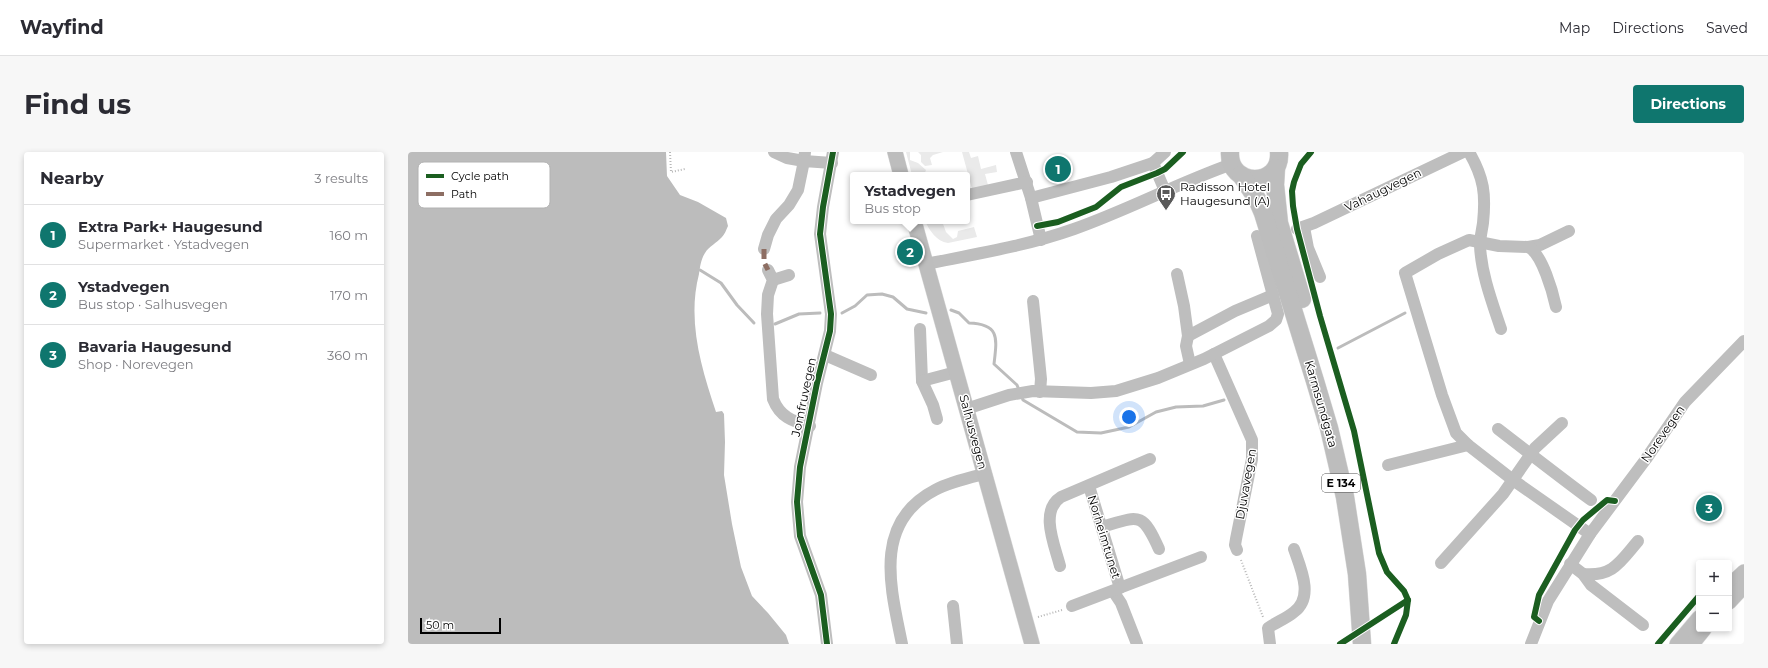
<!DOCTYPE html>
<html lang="en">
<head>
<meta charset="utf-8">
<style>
	:root { --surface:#fff; --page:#f7f7f7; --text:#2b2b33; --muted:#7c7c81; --line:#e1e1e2; --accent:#0f766e }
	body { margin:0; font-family:Montserrat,sans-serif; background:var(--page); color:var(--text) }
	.controls { position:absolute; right:12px; bottom:12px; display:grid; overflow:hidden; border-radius:4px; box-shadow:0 2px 6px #0003 }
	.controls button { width:36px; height:36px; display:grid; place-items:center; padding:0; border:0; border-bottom:1px solid var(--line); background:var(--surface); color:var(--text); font:20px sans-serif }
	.scale { position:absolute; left:12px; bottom:10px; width:81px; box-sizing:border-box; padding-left:4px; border:2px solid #000; border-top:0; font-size:11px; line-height:14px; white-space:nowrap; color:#000; -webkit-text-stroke:3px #fff; paint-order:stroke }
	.you { position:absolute; left:721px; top:265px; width:14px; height:14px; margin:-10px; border:3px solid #fff; border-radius:50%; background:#1a73e8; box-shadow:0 0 0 6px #1a73e833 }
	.badge { display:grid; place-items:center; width:26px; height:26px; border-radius:50%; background:var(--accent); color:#fff; font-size:13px; font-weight:700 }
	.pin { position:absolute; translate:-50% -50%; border:2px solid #fff; box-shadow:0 1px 4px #0006 }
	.popup { position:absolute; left:442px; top:20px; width:120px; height:52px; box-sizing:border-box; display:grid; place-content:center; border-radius:4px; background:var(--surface); filter:drop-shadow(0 1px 3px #0005); font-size:13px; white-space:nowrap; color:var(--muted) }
	.popup b { font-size:15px; color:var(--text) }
	.popup::after { content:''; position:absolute; left:50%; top:100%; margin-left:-8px; border:8px solid transparent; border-top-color:var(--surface) }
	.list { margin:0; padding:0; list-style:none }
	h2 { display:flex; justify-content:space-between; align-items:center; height:52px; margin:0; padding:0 16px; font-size:17px }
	h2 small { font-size:13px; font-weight:400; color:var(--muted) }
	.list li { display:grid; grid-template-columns:26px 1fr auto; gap:12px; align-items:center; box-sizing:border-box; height:60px; padding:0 16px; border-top:1px solid var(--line) }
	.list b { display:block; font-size:15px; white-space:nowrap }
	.list p { margin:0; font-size:13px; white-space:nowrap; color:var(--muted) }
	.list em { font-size:13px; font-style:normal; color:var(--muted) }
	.map { position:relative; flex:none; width:1336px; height:492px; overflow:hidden; border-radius:4px }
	header { display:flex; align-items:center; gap:24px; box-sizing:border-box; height:56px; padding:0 20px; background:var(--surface); border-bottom:1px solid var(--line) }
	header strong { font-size:19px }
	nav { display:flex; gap:22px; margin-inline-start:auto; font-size:14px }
	.intro { display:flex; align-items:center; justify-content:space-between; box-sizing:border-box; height:96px; padding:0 24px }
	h1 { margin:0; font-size:28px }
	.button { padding:10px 18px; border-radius:4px; background:var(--accent); color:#fff; font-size:14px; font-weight:700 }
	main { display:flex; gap:24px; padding:0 24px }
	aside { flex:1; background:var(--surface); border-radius:4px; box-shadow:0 2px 6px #0003 }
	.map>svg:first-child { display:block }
	.green { fill:#eaeaea }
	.water { fill:#bcbcbc }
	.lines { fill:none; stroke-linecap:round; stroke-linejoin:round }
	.stream { stroke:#bcbcbc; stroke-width:3 }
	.major-casing { stroke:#dbdbdb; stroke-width:16 }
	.highway-casing { stroke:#dbdbdb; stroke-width:19 }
	.path { stroke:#b8b8b8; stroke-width:2; stroke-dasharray:1 2; stroke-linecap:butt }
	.minor { stroke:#bebebe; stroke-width:12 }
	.major { stroke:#bdbdbd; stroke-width:15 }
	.highway { stroke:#bdbdbd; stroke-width:18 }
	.quiet { stroke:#8d6e63; stroke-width:5; stroke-dasharray:10 5; stroke-linecap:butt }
	.cycleway-casing { stroke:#fff; stroke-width:8 }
	.cycleway { stroke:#1b5e20; stroke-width:6 }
	.labels { text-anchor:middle; stroke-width:3; stroke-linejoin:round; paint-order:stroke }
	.shield { fill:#fff; stroke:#4c4c4c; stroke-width:1 }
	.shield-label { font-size:11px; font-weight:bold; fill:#000 }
	.poi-label { font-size:12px; fill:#000; stroke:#fff; text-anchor:start }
	.street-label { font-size:12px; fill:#000; stroke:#fff }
	.key { fill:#fff; stroke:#b2b2b2; stroke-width:1 }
	.key-label { font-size:11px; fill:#000 }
</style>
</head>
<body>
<header>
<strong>Wayfind</strong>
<nav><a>Map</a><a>Directions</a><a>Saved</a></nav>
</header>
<div class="intro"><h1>Find us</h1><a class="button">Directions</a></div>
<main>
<aside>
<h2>Nearby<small>3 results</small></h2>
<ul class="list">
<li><span class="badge">1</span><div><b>Extra Park+ Haugesund</b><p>Supermarket · Ystadvegen</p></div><em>160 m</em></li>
<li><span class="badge">2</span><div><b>Ystadvegen</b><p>Bus stop · Salhusvegen</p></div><em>170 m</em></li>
<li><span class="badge">3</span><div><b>Bavaria Haugesund</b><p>Shop · Norevegen</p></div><em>360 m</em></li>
</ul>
</aside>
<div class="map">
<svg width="1336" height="492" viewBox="0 0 1336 492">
	<rect width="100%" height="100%" fill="#fff"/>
	<g class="green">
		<path d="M498,0H502V8L510,11L518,18L516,23H504Z"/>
		<path d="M510,0H535L525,3L522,6L524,13L517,14L513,10V3Z"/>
		<path d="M554,0H561L563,6L570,4L573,17L588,13L589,20L577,22L580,33L564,37Z"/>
		<path d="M517,69H534L538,80L545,87L549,85L550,79L566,75L569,85L540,91C528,89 522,79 517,69Z"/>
	</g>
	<path class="water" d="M0,0H258L259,24L272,43L290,50L318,66L320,74C318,78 317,82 314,85C309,91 301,94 297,101C293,107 292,115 291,122C279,169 293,215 308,260L314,259L316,262L317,290L316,323L324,372L333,415L344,444L360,461L378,483L381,492H0Z"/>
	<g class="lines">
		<g class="stream">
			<path d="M292,118L313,131L329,153L346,171"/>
			<path d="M543,158L551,161L561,171C592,172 589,186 586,212L609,233L611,238"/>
			<path d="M434,161L447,154L459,143L474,142L485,145L499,157L518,161"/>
			<path d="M367,172L391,162L412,161"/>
			<path d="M930,196L997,161"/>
			<path d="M613,243L615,248L669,280L693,281L721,275L748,260L768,255L795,254L816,248"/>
		</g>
		<defs>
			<g id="major">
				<path d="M487,0L493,23"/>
				<path d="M506,69L624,492"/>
				<path d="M1321,434L1336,420"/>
				<path d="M1321,450L1336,434"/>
				<path d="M1269,492L1291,466"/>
				<path d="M1284,492L1296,477"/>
			</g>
			<g id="highway">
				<path d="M822,0C820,36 874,36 871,0"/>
				<path d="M868,16L867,33L871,71L894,147"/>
				<path d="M833,23L849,47L855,61L907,229L921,276L937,345L949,422L954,492"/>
			</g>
		</defs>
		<use href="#major" class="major-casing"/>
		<use href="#highway" class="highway-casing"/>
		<g class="path">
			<path d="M262,0L263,20L277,17"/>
			<path d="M833,408L855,465"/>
			<path d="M630,465L654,458"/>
		</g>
		<g class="minor">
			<path d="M366,0L379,6L396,9L397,0"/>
			<path d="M608,0L623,46L633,88"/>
			<path d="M1061,0C1076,26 1078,42 1075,71C1074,78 1072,86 1072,93C1073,121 1084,150 1093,177"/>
			<path d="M757,39L745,11L757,0"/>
			<path d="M559,43L619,30"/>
			<path d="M623,46L703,25L745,11"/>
			<path d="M896,75L900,96L912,125"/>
			<path d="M889,77L906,71L1055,0"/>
			<path d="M1161,79L1132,93L1120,95L1091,94L1061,88L1030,102L997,121L1034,243L1048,281L1060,293L1105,328L1182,382"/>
			<path d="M1120,95C1134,101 1145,141 1148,155"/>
			<path d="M356,97L360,83L368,67L381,53L390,38L396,9L424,11"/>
			<path d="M518,112C568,102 618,94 666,77C720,58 770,31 824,12"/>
			<path d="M360,118L365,128L360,143L359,162L365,247C372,265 384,269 402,274"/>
			<path d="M769,122L776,154L780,184L778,194L782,212"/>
			<path d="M365,128L381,123"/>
			<path d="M625,149L633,227L632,240"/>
			<path d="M512,177L514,229L525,253L529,267"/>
			<path d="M780,184L827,159L865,143"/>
			<path d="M806,202L844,288V307L828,387L827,393L829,398"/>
			<path d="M417,203L463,223"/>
			<path d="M514,229L548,220"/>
			<path d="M558,257L601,243L625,239L683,241L708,239L750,226L796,207L861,174L868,168L870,162L849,84"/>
			<path d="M1090,277C1121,301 1152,325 1183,348"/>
			<path d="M980,313L1060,293"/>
			<path d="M681,334L712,436"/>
			<path d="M694,375C731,364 734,359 751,397"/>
			<path d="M1033,411L1095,342L1127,296L1154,271"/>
			<path d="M1162,412L1175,422L1183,433L1235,473"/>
			<path d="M652,414C647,394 631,359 653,345L742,307"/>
			<path d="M1175,422C1205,425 1212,410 1230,389"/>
			<path d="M705,439L713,451L729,492"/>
			<path d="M545,454L549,492"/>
			<path d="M664,454L793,405"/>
			<path d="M419,492L413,443L392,384L389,350L392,315L409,231L422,179L423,162L412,82L415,55L425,0"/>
			<path d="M494,492C483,437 464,371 527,338C542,330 560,326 576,322"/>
			<path d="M862,492L860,476C868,470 878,467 886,460C906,445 893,417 886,397"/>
			<path d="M1123,492L1140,449L1182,382L1238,307L1277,250L1336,189"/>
		</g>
		<use href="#major" class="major"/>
		<use href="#highway" class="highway"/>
		<path class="quiet" d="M356,97V110L360,118"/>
		<defs>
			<g id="cycleway">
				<path d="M903,0L893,12L886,30L884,39L885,54L889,77L912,164L946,279L971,401L979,420L996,439L1000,448L998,463L986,492"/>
				<path d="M629,74L650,70L688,55L713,35L749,21L757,17L775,0"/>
				<path d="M1131,469L1126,465L1131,443L1167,378L1175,368L1199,348L1207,349"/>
				<path d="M419,492L413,443L392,384L389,350L392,315L409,231L422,179L423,162L412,82L415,55L425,0"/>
				<path d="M932,492L1000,448"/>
				<path d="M1250,492L1291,444"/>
			</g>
		</defs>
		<use href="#cycleway" class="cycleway-casing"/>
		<use href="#cycleway" class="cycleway"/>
	</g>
	<defs>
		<symbol id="bus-pin" viewBox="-11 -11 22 30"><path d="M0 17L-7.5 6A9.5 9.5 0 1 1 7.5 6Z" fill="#595959" stroke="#fff"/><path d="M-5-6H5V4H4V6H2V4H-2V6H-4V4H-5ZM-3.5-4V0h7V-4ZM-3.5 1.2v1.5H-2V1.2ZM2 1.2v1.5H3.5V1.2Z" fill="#fff"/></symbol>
	</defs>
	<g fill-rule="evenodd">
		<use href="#bus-pin" x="747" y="31" width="22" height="30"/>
	</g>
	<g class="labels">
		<rect class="shield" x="914" y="322" width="38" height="18" rx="3"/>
		<g class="shield-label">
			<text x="933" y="335">E 134</text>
		</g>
		<g class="poi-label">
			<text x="772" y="39">Radisson Hotel<tspan x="772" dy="14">Haugesund (A)</tspan></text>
		</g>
		<g class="street-label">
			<text transform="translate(975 38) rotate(-26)" y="4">Vahaugvegen</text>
			<text transform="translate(396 245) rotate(-78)" y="4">Jomfruvegen</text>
			<text transform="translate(913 252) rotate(74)" y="4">Karmsundgata</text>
			<text transform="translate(565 280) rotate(75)" y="4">Salhusvegen</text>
			<text transform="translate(1255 282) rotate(-55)" y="4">Norevegen</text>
			<text transform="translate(838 332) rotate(-80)" y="4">Djuvavegen</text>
			<text transform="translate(696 385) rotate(73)" y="4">Norheimtunet</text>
		</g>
	</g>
	<rect x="10" y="10" width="132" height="46" rx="6" class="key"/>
	<rect x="18" y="22" width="18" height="4" fill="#1b5e20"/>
	<rect x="18" y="40" width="18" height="4" fill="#8d6e63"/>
	<g class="key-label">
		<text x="43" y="28">Cycle path</text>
		<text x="43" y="46">Path</text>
	</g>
</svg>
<div class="controls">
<button>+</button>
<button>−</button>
</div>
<div class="scale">50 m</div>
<div class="you"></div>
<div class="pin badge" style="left:650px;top:17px">1</div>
<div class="pin badge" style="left:502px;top:100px">2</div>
<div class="popup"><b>Ystadvegen</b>Bus stop</div>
<div class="pin badge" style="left:1301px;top:356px">3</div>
</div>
</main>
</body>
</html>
